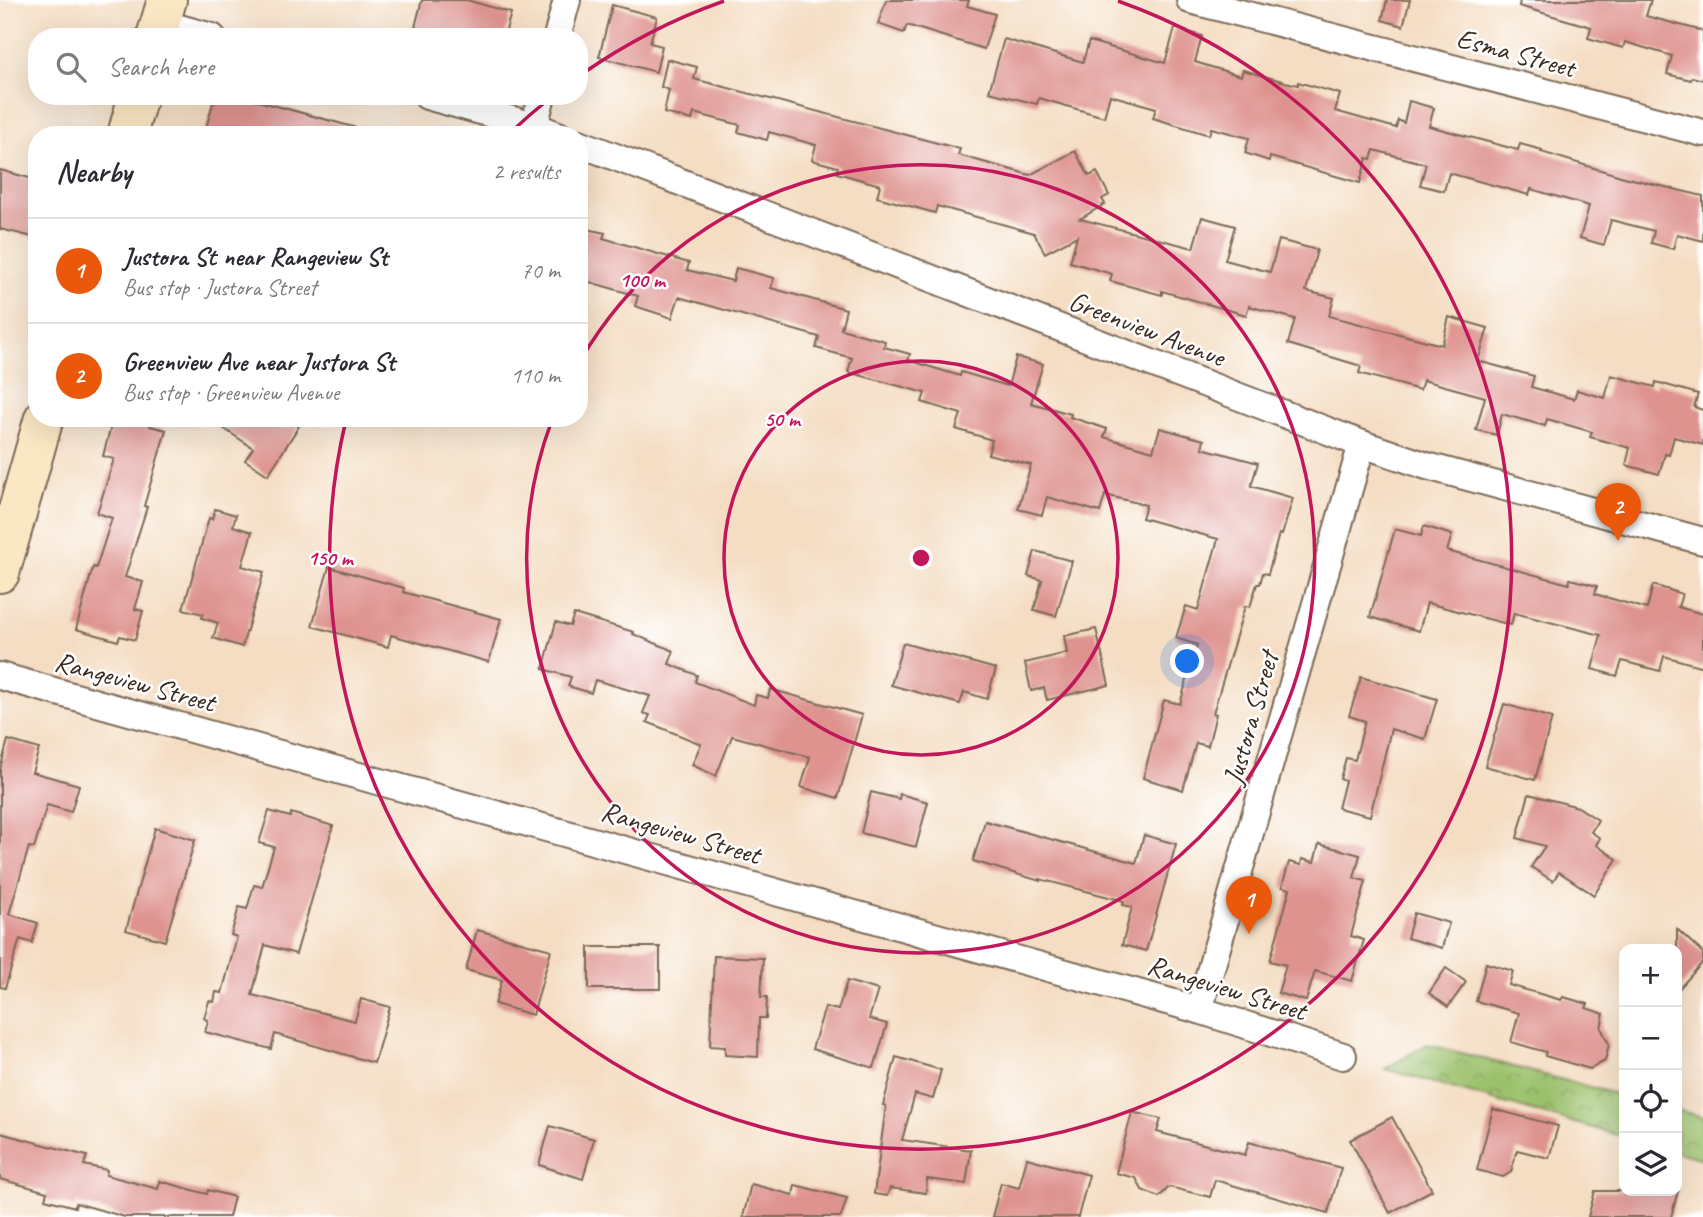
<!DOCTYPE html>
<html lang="en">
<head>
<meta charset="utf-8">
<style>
	:root { --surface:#fff; --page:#f2f2f3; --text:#2b2b33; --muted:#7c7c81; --line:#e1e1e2; --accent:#ea580c }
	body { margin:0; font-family:Caveat,sans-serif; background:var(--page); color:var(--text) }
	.controls { position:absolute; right:21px; bottom:21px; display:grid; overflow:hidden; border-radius:14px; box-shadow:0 7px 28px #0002 }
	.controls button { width:63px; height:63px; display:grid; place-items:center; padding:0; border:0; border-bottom:2px solid var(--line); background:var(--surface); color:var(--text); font:35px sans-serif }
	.you { position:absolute; left:1188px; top:662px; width:24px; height:24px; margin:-18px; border:5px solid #fff; border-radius:50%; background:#1a73e8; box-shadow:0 0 0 10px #1a73e833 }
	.badge { display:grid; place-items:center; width:46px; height:46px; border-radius:50%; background:var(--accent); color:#fff; font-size:23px; font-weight:700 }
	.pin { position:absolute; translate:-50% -58px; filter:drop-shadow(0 2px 4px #0008) }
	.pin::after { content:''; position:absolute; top:37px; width:24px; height:21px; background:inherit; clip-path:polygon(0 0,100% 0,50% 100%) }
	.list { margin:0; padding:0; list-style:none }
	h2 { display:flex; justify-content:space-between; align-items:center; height:91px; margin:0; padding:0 28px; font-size:30px }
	h2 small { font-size:23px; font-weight:400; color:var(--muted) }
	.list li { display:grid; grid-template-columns:46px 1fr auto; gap:21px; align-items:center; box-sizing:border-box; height:105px; padding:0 28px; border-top:2px solid var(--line) }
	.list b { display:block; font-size:26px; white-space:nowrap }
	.list p { margin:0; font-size:23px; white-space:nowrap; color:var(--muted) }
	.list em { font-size:23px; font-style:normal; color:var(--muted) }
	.icon { flex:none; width:38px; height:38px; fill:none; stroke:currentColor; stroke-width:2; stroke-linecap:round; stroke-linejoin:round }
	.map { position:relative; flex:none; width:1703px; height:1217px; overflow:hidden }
	.search { position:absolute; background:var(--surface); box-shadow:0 7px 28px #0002; left:28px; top:28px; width:560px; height:77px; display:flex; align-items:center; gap:18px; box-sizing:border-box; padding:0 24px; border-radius:28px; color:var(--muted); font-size:26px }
	.panel { position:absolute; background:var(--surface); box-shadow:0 7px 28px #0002; left:28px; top:126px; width:560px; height:301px; border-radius:28px }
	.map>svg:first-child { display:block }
	.park { fill:url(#park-crowns); stroke:#6b7645; stroke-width:2 }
	.building { fill:#de938f }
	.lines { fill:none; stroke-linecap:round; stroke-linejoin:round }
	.minor-casing { stroke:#7c6957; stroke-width:30 }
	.secondary-casing { stroke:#7c6957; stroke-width:42 }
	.minor { stroke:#fff; stroke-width:26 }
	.secondary { stroke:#fae7c3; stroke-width:38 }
	.ring { fill:none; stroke:#c2185b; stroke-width:3.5 }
	.labels { text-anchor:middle; stroke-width:5; stroke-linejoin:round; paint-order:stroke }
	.street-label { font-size:28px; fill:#3b2a1e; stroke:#fff }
	.centre { fill:#c2185b; stroke:#fff; stroke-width:3.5 }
	.ring-label { font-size:21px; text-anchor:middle; font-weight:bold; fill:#c2185b; stroke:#fff; stroke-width:5; stroke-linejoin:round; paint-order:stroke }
</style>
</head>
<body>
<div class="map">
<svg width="1703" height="1217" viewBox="0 0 1703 1217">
	<defs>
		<pattern id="park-crowns" width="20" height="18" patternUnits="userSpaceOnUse" patternTransform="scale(1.75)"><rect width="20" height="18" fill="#9bc16c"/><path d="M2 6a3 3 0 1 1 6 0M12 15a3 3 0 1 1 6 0" fill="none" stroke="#809d58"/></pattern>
	</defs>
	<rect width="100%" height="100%" fill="#fff"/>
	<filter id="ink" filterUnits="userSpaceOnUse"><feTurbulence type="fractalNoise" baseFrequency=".0143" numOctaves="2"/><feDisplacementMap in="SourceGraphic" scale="14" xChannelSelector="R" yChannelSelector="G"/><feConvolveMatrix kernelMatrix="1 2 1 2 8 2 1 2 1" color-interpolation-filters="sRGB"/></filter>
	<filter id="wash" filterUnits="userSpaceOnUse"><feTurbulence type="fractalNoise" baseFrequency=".00686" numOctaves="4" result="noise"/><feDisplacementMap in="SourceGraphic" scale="28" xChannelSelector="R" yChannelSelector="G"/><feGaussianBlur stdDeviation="1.57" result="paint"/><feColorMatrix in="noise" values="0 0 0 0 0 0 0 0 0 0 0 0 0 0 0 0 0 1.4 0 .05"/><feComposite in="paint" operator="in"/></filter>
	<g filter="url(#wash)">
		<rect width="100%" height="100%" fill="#f4ddc2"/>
		<g class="park">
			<path d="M1427,1044L1624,1096V1137L1385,1069Z"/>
			<path d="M1677,1110L1703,1117V1159L1677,1152Z"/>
		</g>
		<g id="blocks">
			<g class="building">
				<path d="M422,0H467L511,13L504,37H450L415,27Z"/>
				<path d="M886,0H969L967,6L995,14L984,49L907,25L904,33L878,24Z"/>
				<path d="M1387,0H1410L1403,26L1382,20Z"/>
				<path d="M1520,0H1651L1646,16L1703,31V80L1692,77L1691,80L1667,74L1672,56L1625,42L1623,48L1588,38L1591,27L1519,6Z"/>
				<path d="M612,5L657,17L650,43L662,46L656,72L599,57Z"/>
				<path d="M1175,28L1202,36L1195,62L1241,76L1243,70L1285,82L1298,85V82L1340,94L1335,111L1396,128L1398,120L1404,123L1409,101L1434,108L1429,126L1518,150L1520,144L1542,150L1541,152L1624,177L1703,196V241L1677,234L1673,249L1651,243L1654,231L1611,220L1604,245L1580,238L1589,206L1531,189L1529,195L1449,173L1444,191L1420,185L1426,164L1374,150L1371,159L1367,158L1360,183L1270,157L1269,161L1245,153L1249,138L1211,128L1209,135L1153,118L1156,108L1110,95L1104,117L1039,98L1037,104L989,92L1004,39L1083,62L1089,41L1165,63Z"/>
				<path d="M667,59L697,67L694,79L960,149L958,155L1030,175L1075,151L1089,176L1097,172L1109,195L1102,199L1105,204L1080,219L1193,248L1202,217L1235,226L1225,260L1270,272L1279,240L1317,250L1306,291L1334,298L1329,316L1442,345L1449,317L1488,328L1478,361L1534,376L1531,387L1574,399L1577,390L1605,398L1611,375L1655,387L1656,382L1698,394L1694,407L1703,410V445L1674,437L1669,455L1665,454L1659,474L1626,465L1630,448L1590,437L1592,432L1547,419L1545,426L1502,414L1497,435L1476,430L1485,397L1423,380L1420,390L1359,373L1361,366L1288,344L1295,319L1249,306L1246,315L1162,291V295L1110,281L1112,274L1070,262L1077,236L1045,253L1034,233L937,206L935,213L877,197L880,185L837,173L838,167L812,160L816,145L769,132L767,140L738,132L740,125L694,113L692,120L664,113L669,90L661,87Z"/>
				<path d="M240,96L357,128L356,135H204L213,103Z"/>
				<path d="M0,170L37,180V238L0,229Z"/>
				<path d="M579,227L605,233L603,238L689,263L687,270L733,281L736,268L774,278L771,288L846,309L841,329L885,341L884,347L910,354L908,360L960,376L961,372L1008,386L1016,357L1043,364L1031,403L1071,414L1070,417L1107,429L1104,437L1153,451L1160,428L1204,440L1202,448L1258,463L1251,486L1293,498L1282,535L1279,534L1268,574L1263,573L1260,584H1257L1250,607L1245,606L1213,713L1216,714L1208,746L1196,743L1183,790L1143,778L1164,700L1180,704L1197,645L1176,638L1186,606L1198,610L1218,539L1142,518L1146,505L1105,495L1100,512L1047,497L1042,515L1018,509L1031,465L988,454L992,440L956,429L961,414L922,402L925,393L848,372L852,358L816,348L819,337L679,297L672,318L635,306L638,296L579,279Z"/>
				<path d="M113,418H153L150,426L166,430L144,506L147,507L125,577L143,582L135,609L143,611L135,640L120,636L118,641L76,629L93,567L96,568L112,518L97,513L114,459L103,456Z"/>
				<path d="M208,418H304L268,475L245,460L253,448Z"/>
				<path d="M215,509L236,515L233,526L252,532L242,566L264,572L242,647L213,638L218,623L202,618L203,614L183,609L209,518L212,519Z"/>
				<path d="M1424,526L1452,535L1447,551L1569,584L1570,579L1597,586L1595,594L1647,609L1653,585L1682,594L1678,607L1703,614V667L1664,656L1660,671L1622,661L1617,676L1592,669L1601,635L1514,613L1511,625L1427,603L1419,631L1370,617L1395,529L1421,536Z"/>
				<path d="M1035,551L1072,561L1056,616L1034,610L1042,580L1028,576Z"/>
				<path d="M329,567L404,588L403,592L501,619L489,662L391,635L388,647L312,626Z"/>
				<path d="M574,614L634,632L633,634L674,651L669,664L697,675L695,682L754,705L756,695L768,698L770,689L862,715L838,798L801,787L810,757L732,736L716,776L692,765L701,744L647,722L650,715L643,713L650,696L595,680L591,693L568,686L571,677L543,669L556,622L570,626Z"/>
				<path d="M1096,629L1109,685L1047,700L1044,688L1031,691L1025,663L1067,653L1064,636Z"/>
				<path d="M903,643L996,669L987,699L964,692L960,704L891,685Z"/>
				<path d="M1361,677L1437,699L1425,739L1391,729L1370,816L1338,808L1345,781L1340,779L1346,758L1355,760L1365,721L1349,716Z"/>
				<path d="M1504,704L1552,718L1535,780L1485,766Z"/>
				<path d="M8,740L39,749L32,772L79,785L71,812L47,805L34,848L29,847L9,914L38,923L32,943L20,939L5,988L0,987V769Z"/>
				<path d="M871,792L899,799L900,794L928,802L916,847L861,833Z"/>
				<path d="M1529,794L1578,807L1598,820L1591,832L1600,838L1596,845L1617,859L1594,895L1559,872L1553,881L1531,867L1545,846L1517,838Z"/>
				<path d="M269,811L290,817L291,813L333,826L296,954L265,945L252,995L355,1021L361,999L390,1007L374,1063L275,1034L271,1049L205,1032L208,1021L204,1018L209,1001L214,1002L216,992L222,993L237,937L231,935L239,907L247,909L254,885L262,887L274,847L259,843Z"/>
				<path d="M985,821L1136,863L1144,835L1176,844L1146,951L1122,945L1132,907L1123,905L1124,901L1040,879V881L973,861Z"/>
				<path d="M155,828L195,840L165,941L126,930Z"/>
				<path d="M1319,844L1360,855L1354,878L1366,881L1351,936L1364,940L1352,981L1315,971L1306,1001L1278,993L1286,965L1270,961L1290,889L1282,887L1289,862L1301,865L1302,859L1314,862Z"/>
				<path d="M1414,913L1449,923L1442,948L1407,938Z"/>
				<path d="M1677,929L1703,953V962L1677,991Z"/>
				<path d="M477,930L551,950L533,1015L495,1004L502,980L466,970Z"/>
				<rect x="589" y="947" width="71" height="42"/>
				<path d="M714,956L763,958L761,997H767L766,1018H759L758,1057L725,1055V1047L710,1046Z"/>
				<path d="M1486,963L1513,971L1509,985L1561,1000L1563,997L1588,1004L1586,1008L1604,1014L1601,1028L1609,1044L1605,1061L1590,1069L1545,1056L1546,1052L1511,1042L1519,1013L1476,1001Z"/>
				<path d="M1446,968L1466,982L1448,1007L1429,993Z"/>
				<path d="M847,981L878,990L869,1019L887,1024L874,1068L812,1049L825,1007L838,1010Z"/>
				<path d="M896,1057L941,1070L933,1099L915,1094L902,1140L971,1150L966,1184L927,1179L926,1193L890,1188L887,1196L874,1194L886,1106L883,1105Z"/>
				<path d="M1493,1109L1558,1126L1549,1158L1517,1150L1511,1172L1503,1177L1477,1170Z"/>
				<path d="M1132,1112L1161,1119L1157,1132L1245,1155L1249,1142L1341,1168L1328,1213L1215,1180L1210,1197L1169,1187L1159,1197L1142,1190L1136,1178L1116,1173Z"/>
				<path d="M1392,1117L1432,1190L1390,1213L1350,1140Z"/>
				<path d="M550,1126L594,1139L583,1179L539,1165Z"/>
				<path d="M0,1133L87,1156L84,1165L107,1170L106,1175L158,1189L160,1181L207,1194L208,1190L234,1197L229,1217H125L76,1203L75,1207L45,1199L47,1192L0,1179Z"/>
				<path d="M1027,1158L1089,1175L1078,1217H992L1001,1183L1019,1188Z"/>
				<path d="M751,1184L793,1195L795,1185L847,1198L841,1217H743Z"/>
				<path d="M1595,1191H1678L1671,1217H1588Z"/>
			</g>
		</g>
	</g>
	<g filter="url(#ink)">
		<use href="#blocks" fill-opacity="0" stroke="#7c6957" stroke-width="2"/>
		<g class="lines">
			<defs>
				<g id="minor">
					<path d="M1190,0L1703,133"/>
					<path d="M161,23L212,37"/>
					<path d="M557,37L567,0"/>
					<path d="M427,96L534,126L558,135"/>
					<path d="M534,126L542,96"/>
					<path d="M579,143L1362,444L1427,466L1703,541"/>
					<path d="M0,676L1199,1010L1343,1056"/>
					<path d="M1199,1010L1362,444"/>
				</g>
				<g id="secondary">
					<path d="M156,37L167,0"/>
					<path d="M127,135L138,96"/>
					<path d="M0,573L44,418"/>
				</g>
			</defs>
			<use href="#minor" class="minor-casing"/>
			<use href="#secondary" class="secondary-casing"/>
			<use href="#minor" class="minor"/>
			<use href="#secondary" class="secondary"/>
		</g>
	</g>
	<g class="ring">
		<circle cx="921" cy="558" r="197"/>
		<path d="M580 361A394 394 0 1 1 552 420"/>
		<path d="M510 133A591 591 0 0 1 549 99M582 74A591 591 0 0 1 724 1M1118 1A591 591 0 1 1 346 420"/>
	</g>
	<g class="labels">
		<g class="street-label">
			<text transform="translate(1516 52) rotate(15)" y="10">Esma Street</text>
			<text transform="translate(1147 328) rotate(21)" y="10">Greenview Avenue</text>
			<text transform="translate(135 681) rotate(15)" y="10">Rangeview Street</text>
			<text transform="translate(1250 718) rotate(-74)" y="10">Justora Street</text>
			<text transform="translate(681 832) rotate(16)" y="10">Rangeview Street</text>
			<text transform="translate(1227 987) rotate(17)" y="10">Rangeview Street</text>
		</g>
	</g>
	<circle cx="921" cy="558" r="10" class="centre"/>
	<g class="ring-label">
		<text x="642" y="287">100 m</text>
		<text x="782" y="426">50 m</text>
		<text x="330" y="565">150 m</text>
	</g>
</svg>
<div class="controls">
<button>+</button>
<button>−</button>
<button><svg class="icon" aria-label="locate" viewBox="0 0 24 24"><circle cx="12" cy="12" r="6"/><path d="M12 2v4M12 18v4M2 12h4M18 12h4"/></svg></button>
<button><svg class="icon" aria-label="layers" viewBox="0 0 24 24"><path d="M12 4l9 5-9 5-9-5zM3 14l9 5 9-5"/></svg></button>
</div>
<div class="you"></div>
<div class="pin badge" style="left:1249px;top:934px">1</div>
<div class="pin badge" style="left:1618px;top:541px">2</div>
<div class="search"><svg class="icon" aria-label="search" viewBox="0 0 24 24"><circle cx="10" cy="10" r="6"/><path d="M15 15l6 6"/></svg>Search here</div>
<section class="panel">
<h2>Nearby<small>2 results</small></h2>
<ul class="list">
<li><span class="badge">1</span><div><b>Justora St near Rangeview St</b><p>Bus stop · Justora Street</p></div><em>70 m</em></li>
<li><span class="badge">2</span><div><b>Greenview Ave near Justora St</b><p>Bus stop · Greenview Avenue</p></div><em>110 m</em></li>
</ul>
</section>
</div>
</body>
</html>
